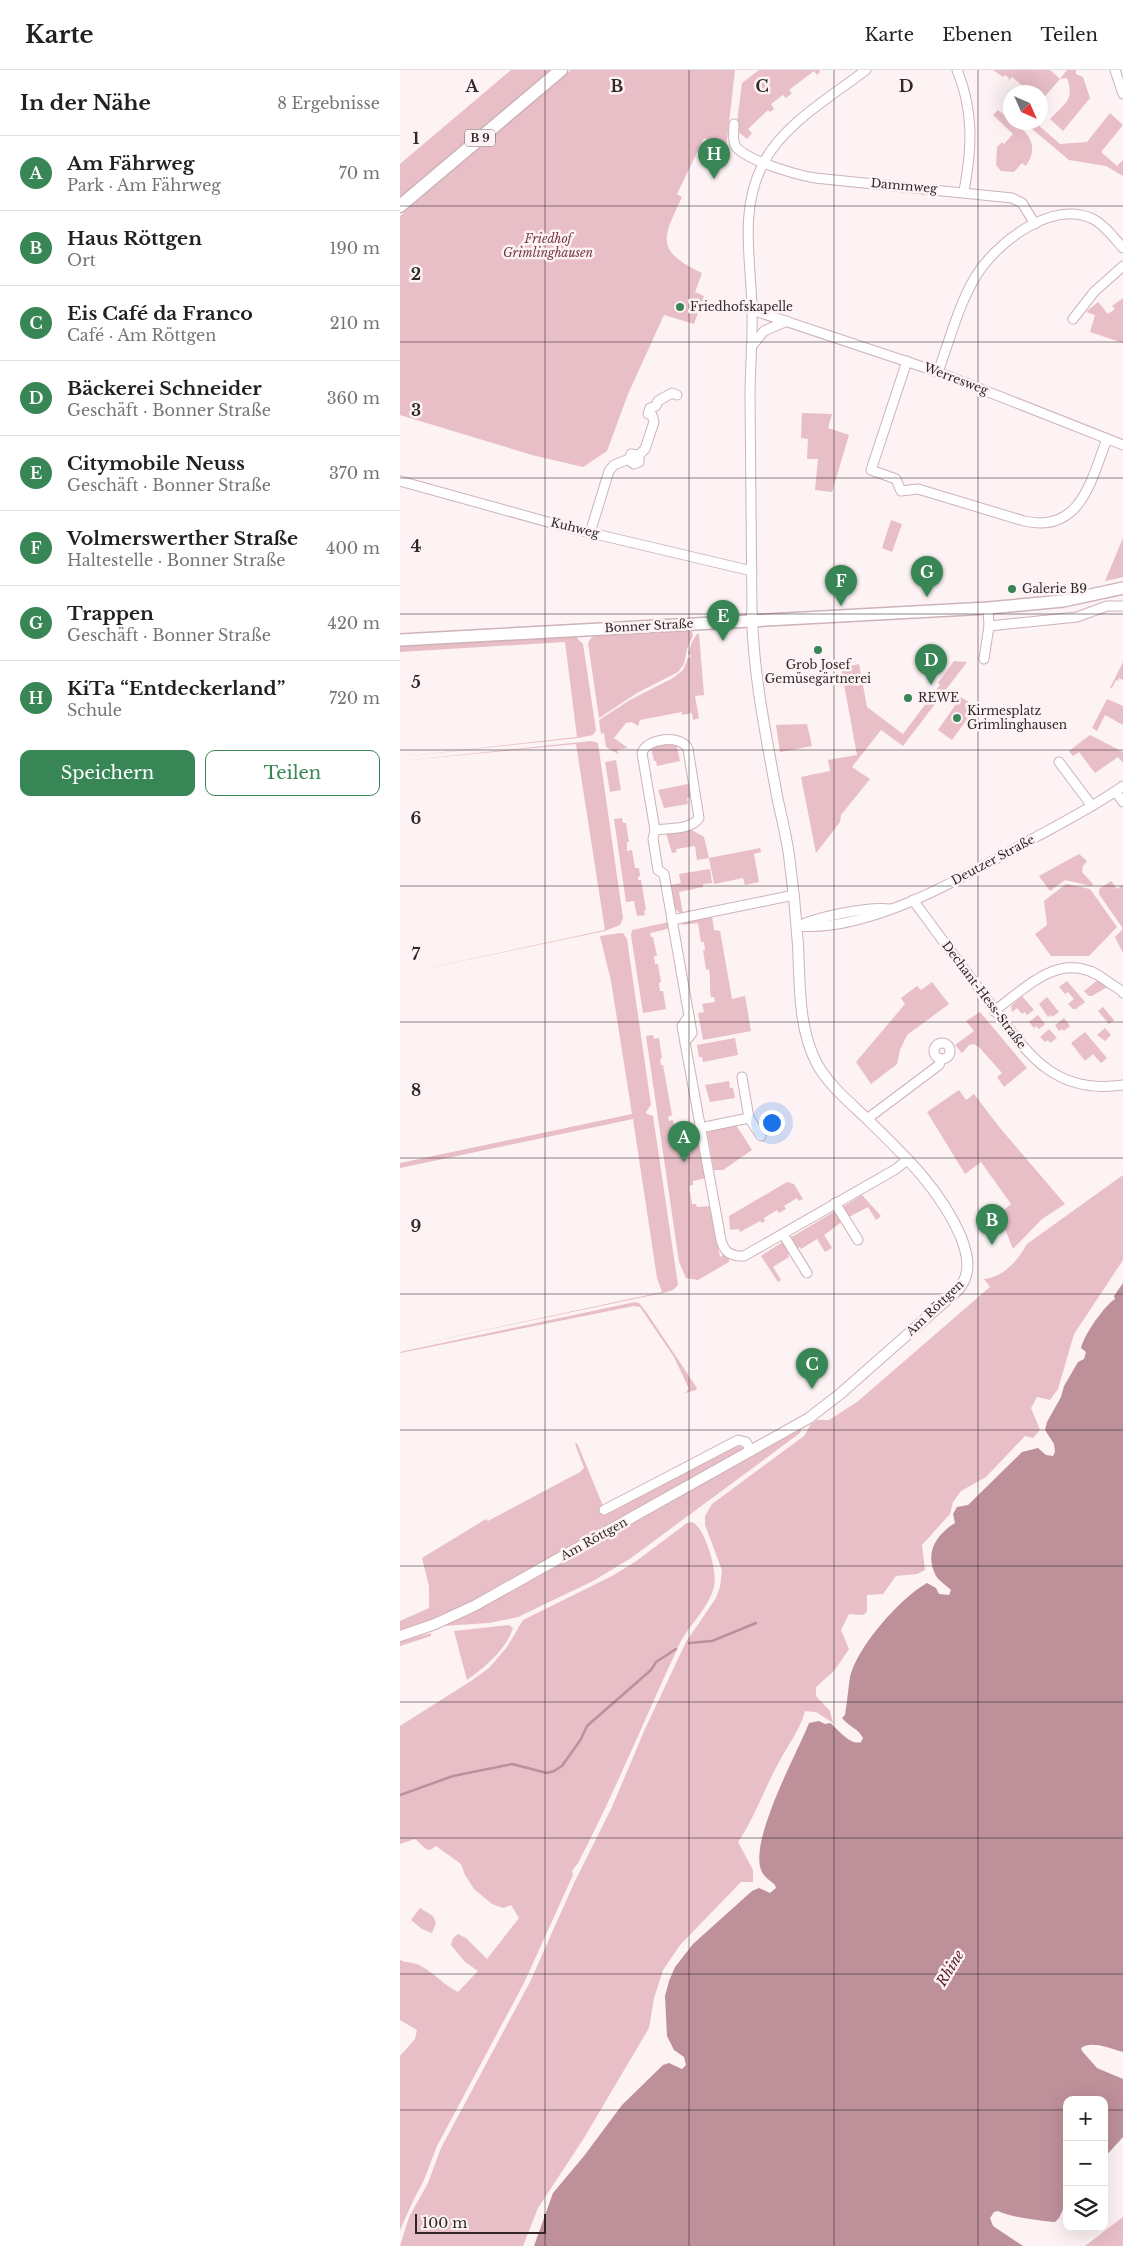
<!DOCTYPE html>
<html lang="de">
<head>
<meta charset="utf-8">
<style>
	:root { --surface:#fff; --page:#f2f2f2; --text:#202124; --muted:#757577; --line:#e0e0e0; --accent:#388655 }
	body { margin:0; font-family:"Libre Baskerville",serif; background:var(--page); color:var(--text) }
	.controls { position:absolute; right:15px; bottom:15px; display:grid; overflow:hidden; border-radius:10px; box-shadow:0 5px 20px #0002 }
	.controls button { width:45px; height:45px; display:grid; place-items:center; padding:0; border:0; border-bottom:1px solid var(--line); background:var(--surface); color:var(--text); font:25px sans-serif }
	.compass { position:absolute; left:603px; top:15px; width:45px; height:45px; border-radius:50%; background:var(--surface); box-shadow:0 5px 20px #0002; rotate:135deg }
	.scale { position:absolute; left:15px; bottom:12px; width:131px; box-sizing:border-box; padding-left:5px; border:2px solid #312729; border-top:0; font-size:14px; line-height:18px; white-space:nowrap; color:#312729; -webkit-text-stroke:4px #fdf2f4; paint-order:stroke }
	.you { position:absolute; left:371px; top:1052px; width:18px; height:18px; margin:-12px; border:4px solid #fff; border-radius:50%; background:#1a73e8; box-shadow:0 0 0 8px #1a73e833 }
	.badge { display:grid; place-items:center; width:32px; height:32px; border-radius:50%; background:var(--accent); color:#fff; font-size:16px; font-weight:700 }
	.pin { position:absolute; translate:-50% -41px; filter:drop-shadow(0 1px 2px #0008) }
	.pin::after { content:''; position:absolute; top:26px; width:18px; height:15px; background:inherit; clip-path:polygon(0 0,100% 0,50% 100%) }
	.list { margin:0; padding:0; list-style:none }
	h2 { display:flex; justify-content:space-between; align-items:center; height:65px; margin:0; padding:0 20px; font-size:21px }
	h2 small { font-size:16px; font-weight:400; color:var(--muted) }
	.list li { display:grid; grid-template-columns:32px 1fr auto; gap:15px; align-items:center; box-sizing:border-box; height:75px; padding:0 20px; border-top:1px solid var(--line) }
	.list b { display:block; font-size:19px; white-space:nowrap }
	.list p { margin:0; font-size:16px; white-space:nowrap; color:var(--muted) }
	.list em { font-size:16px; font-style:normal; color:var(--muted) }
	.actions { display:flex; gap:10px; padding:15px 20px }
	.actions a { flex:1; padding:11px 0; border:1px solid var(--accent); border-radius:10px; text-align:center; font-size:18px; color:var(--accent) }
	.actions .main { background:var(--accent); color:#fff }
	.icon { flex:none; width:28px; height:28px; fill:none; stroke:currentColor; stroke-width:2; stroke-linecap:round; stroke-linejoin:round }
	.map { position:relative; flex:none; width:723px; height:2176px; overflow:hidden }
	header { display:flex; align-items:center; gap:30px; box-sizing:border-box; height:70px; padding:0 25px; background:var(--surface); border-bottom:1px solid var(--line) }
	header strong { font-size:24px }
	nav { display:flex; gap:28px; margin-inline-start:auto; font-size:18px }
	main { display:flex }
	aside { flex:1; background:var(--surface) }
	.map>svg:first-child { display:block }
	.green { fill:#e8bec7 }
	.water { fill:#bd909a }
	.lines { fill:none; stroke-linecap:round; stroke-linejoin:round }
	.stream { stroke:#bd909a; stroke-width:2.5 }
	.minor-casing { stroke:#ceb3b9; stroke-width:11 }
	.tertiary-casing { stroke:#ceb3b9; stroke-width:12 }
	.secondary-casing { stroke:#ceb3b9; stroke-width:14 }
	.primary-casing { stroke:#ceb3b9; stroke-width:15 }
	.minor { stroke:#fff; stroke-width:9 }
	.tertiary { stroke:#fff; stroke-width:10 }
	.secondary { stroke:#fff; stroke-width:11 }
	.primary { stroke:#fff; stroke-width:12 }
	.grid { fill:none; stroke:#312729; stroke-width:1; stroke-opacity:0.55 }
	.poi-dot { fill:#388655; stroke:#fdf2f4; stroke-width:2 }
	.labels { text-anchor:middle; stroke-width:5; stroke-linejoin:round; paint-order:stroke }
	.shield { fill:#fdf2f4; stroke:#6e6466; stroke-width:1 }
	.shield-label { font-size:11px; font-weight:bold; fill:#312729 }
	.street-label { font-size:12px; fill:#312729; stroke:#fdf2f4 }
	.park-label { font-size:12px; font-style:italic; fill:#743849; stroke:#fdf2f4 }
	.poi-label { font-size:12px; fill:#312729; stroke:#fdf2f4; text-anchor:start }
	.water-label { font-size:14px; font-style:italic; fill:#5a2032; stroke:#fdf2f4 }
	.grid-label { font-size:16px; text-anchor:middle; font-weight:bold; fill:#312729; stroke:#fdf2f4; stroke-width:5; stroke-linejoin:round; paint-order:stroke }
</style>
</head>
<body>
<header>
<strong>Karte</strong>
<nav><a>Karte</a><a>Ebenen</a><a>Teilen</a></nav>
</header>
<main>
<aside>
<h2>In der Nähe<small>8 Ergebnisse</small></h2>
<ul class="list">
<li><span class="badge">A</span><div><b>Am Fährweg</b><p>Park · Am Fährweg</p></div><em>70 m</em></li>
<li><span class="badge">B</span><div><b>Haus Röttgen</b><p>Ort</p></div><em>190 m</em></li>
<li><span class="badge">C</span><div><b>Eis Café da Franco</b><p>Café · Am Röttgen</p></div><em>210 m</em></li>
<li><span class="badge">D</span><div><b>Bäckerei Schneider</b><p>Geschäft · Bonner Straße</p></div><em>360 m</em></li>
<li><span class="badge">E</span><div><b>Citymobile Neuss</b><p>Geschäft · Bonner Straße</p></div><em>370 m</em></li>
<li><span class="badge">F</span><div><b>Volmerswerther Straße</b><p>Haltestelle · Bonner Straße</p></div><em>400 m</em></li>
<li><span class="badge">G</span><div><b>Trappen</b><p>Geschäft · Bonner Straße</p></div><em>420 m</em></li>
<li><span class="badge">H</span><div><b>KiTa “Entdeckerland”</b><p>Schule</p></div><em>720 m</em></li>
</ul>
<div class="actions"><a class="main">Speichern</a><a>Teilen</a></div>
</aside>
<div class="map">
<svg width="723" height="2176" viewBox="0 0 723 2176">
	<rect width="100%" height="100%" fill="#fdf2f4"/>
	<g class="green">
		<path d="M111,0H152L0,129V94Z"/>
		<path d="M171,0H335L326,79L304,68L277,124L282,127C263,168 254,180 302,203L295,222L304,226L294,254L264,245L228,324L207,381L183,397L132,385L0,345V146Z"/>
		<path d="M359,0H419L420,2L417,5L414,1L389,20L392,23L386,28L383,25L371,34L374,39L370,42L368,40L348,59L352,63L347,69L336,60L342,13Z"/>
		<path d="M593,0H650L660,9L667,0H676V4L683,7L690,28L663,61L650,49C664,34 675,31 667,8L660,9L641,31L640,22H630L612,7L608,11L609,8L605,5L603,7Z"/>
		<path d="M598,40C616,55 645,68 626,96L622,93L614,102L601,101L596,95L597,77L602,72L604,74L613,64L593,45Z"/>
		<path d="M710,43L723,55L701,82L717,96L723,90V106L706,96L669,90L625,53H636L660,74L687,72Z"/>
		<path d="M723,228V273L690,262L695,245L686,242L698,232L708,244L715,239L712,236Z"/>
		<path d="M402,343L432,344L428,358L449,365L432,422L415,420L418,389H407L408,369L401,368Z"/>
		<path d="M491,450L502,454L492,482L482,478Z"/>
		<path d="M723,468V507L705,511Z"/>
		<path d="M291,559L293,565L287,579L284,594L278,602L237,623L199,648L188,573L191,568L199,564Z"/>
		<path d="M297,564H299L304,625L295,626L299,648L293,650L292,643L282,645V642L240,650L238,656L232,652L226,653L214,668L228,678L217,680L218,684L206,677L204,663L201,664L199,650L230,630L273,608L283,600L288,588H290L291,585L288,584L292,572Z"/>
		<path d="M171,565L177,568L183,574L196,660L193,665L178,668L0,687L177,667L165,572L0,582V575Z"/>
		<path d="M554,591L567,592L503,676L481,660L452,697L470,709L441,745L440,752L416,783L401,707L430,701L428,690L457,685L441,598L459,594L467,637L503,664L540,615L538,613Z"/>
		<path d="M723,592V610L719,608L718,611L716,610L712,618H710Z"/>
		<path d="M561,627L576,637L552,670L538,660Z"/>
		<path d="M707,629L723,636V655L705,645L697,661L692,658Z"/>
		<path d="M407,654L412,676L380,682L376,655Z"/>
		<path d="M690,665L723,682V693L718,687L695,703L679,682L673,686L669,681Z"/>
		<path d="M191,671L198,673L223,848L220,855L205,861L0,904L205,860L176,674L0,691Z"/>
		<path d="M276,672L280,691L257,696L256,691H254L251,677Z"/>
		<path d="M216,690L221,720L210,722L205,692Z"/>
		<path d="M288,714L290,727L287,728L288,734L264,738L258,720Z"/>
		<path d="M222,748L223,753H226L229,772H227V781L232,780L235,798H239L240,806L238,807V810H241L246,840L244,841L245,845L237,846L234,831L226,832L214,749Z"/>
		<path d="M290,759L304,767L309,788L360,778L361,782L354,784L359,812L345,815L343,808L314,814L309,788L297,790L295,776L276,779L277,782L272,783L266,763Z"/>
		<path d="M679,784L687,791L683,796L682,802L693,814L692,816L665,810L650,821L639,806Z"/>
		<path d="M310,799L312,813L303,814V817L279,822L283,843H280L275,839L271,815L281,813L279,804Z"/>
		<path d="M711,811L717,819L723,815V883L715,867L722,860V857L699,824V819Z"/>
		<path d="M666,814L690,819L717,857L689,886H651L635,864L647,855L644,831Z"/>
		<path d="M312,846L314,860L320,861L332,929L345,926L351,961L303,970L298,943L304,942L302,934L315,932L314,927H311C309,916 311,909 309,899L306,900L303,880H305L304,872H301L298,853L282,855L283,852Z"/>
		<path d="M269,852L270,855L267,859L250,863L251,867H253L257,886H254L255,894H258L261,912L259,913L260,921H263L266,939L243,943L231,865L232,860Z"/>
		<path d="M221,863H223L227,869L251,1035L246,1042L247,1044L253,1046L278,1215L273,1220L263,1223L0,1278L262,1222L257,1208L233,1049L0,1098V1093L232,1044L211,911L200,866Z"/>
		<path d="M698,910L707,917L692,926H689L684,921Z"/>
		<path d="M667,911L685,932L676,939H673L668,934L674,929L668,922L665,924L659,917Z"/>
		<path d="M532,912L549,934L507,965L500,980L497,994L471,1014L456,992L505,934L501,928L517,916L521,920Z"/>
		<path d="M622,926L634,940L627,945L625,942L622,944L617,938L612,942L611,936Z"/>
		<path d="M647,927L659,942L652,947L651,945L648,947L639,934Z"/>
		<path d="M703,937L714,950L709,954L698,941Z"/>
		<path d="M580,942L627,998L604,1017L597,1007L602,1003L579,977L574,974L569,975L562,983L555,975L574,961L566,951Z"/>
		<path d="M638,945L645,954L639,959L636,956L634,958L629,952Z"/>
		<path d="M664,948L670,956L664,961L662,959L659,961L655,955Z"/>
		<path d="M705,958L711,965L705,971L697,965Z"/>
		<path d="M649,959L657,968L650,973L648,970L645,972L640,967Z"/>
		<path d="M685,962L707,988L701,993L693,984L685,991L671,973Z"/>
		<path d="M253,965L254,969L259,968L262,988L260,989L261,995H263L272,1045L268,1047L269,1051L273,1050L276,1068L272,1069L273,1072L294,1069L301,1076L306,1108L293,1111V1115L289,1116L292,1134H296L297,1137L311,1136L320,1187L325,1184L329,1187V1192L298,1210L286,1208L279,1192L246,966Z"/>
		<path d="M335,968L338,985L303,992L302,987H299L297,975Z"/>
		<path d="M329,1011L330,1018H333L335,1028L310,1032L305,1015Z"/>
		<path d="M559,1020L566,1030L574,1024L600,1058L665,1134L642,1149L613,1179L599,1144L611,1134L581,1092L565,1104L527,1042Z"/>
		<path d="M336,1055L352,1080L323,1100H314L307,1061Z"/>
		<path d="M723,1105V1190L674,1264L658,1319L650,1330L637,1327L631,1338L640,1360L633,1368L625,1366L586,1407L561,1421L553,1432L550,1444L522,1475L525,1500L517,1504L496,1506L483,1524L467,1525V1542L463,1545L449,1544L441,1560L449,1579L434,1601L416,1617V1626L430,1641L433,1653L416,1642L405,1641C399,1662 389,1673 379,1692C364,1719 355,1747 338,1772L353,1800V1812H341L280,1875L263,1900L254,1928L249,1958L184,2068L138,2138L123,2176H0L9,2147L28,2113L41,2078L130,1912L175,1811L212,1737L245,1659L286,1572L316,1528L320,1517L322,1500L305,1455V1446L312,1434L404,1366L411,1354L417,1350H429L457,1332L590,1217L584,1209C604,1207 618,1190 627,1174Z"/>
		<path d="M387,1112L394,1114L403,1129L399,1131L397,1128L384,1136L386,1139L379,1143L377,1140L364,1148L365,1151L362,1153L360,1151L340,1162L339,1159L330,1160L329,1146Z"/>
		<path d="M462,1125L481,1146L476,1150L468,1137L447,1148L441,1138Z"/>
		<path d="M437,1140L443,1151L424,1165L432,1178L425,1182L417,1169L401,1179L400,1177L396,1179L390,1168Z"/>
		<path d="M384,1171L392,1183L388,1185L389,1187L373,1197L381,1210L378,1212L361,1186Z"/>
		<path d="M235,1232L239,1233L247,1243L297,1318L296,1320L285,1323L289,1319L274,1287L240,1237L234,1236L0,1283V1282Z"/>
		<path d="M399,1359L401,1361L400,1363L231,1488L193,1511L118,1547L89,1553L43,1556Z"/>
		<path d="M177,1373L206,1443L331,1378L339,1376L344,1378V1381L76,1529L33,1550L0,1562V1551L29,1538V1516L22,1488L86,1449L88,1451L180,1402L184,1398L175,1374Z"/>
		<path d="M292,1452C305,1457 318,1502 314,1517C308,1539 289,1555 279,1575C245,1648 215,1722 178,1793L172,1801L173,1805L124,1913L37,2076L24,2110L13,2131L0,2160V1986L15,1969L17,1960L0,1950V1890C6,1893 13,1892 19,1895C34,1902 43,1915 58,1922L78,1901L65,1892L51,1875L53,1868L58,1864L66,1868L87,1889L119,1848L111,1835L103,1838L92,1834L74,1819L65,1805L61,1794L36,1776L30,1780L26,1779L15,1769L0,1774V1656L71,1611L89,1598L107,1577L123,1550L212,1506L235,1492L287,1453Z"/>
		<path d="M109,1555L113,1558C106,1580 85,1597 67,1610L54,1561Z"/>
		<path d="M31,1563V1566L0,1576V1571Z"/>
		<path d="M20,1838L33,1846L36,1853L32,1863L22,1859L11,1850Z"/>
		<path d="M723,2147V2176H685Z"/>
	</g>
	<path class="water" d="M723,1213V1982C711,1979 692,1970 681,1978L682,1981L697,1998L723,2009V2067L704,2088V2030H667V2131L659,2148L655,2152C641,2151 610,2147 598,2141L594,2142L590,2148L593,2156L623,2176H134L153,2123L184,2086L222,2035L263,1995L269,1993L282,1999L286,1995L284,1987L274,1980L267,1966L265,1926L269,1911L275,1897L293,1874L352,1821L359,1818L370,1823L376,1818L375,1815C371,1811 364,1807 362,1802C347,1773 398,1682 409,1653L419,1651L425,1654L430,1653C438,1659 450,1676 461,1672L463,1668C459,1659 448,1656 442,1648L445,1645C447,1633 448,1620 450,1607C457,1577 500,1528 527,1513L536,1518L539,1524L549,1525L551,1520C546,1515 539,1511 536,1506C524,1483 536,1465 555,1453L553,1444L557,1437L568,1435L622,1382L638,1378L646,1385L653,1386L655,1382L654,1374L645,1360L647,1352L661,1327L664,1316L678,1292L684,1289L686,1282L681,1278C684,1265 704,1236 715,1229L714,1226Z"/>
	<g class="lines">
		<g class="stream">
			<path d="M289,1573L312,1571L356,1553"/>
			<path d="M0,1725L53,1706L112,1694L147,1703L154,1701L162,1696L181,1669L187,1656L251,1600L256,1592L276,1579"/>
		</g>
		<defs>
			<g id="minor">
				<path d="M557,0C574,41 572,79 564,121"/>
				<path d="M715,0L723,24"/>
				<path d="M334,54C334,61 332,71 336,77C348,91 397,105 415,108L612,128L622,133L635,154"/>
				<path d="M352,240L538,302L723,375"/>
				<path d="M673,249L694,222L723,196"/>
				<path d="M351,277L364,261L387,251"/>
				<path d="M507,291L471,400L496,409L501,421L518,419L624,451C681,464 691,410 707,369"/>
				<path d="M538,302C549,272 559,233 576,206C596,173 652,129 693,149C705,155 714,168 723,178"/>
				<path d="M239,385L231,384L230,391L234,394L239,392V385L245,379L254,352L252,345L248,344L250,338L256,336L258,331L272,323L277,325"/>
				<path d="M0,411L166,457L352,501"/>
				<path d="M190,463L209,401L214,395L229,389"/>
				<path d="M352,543C352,471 350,398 350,326C350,297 353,268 352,239C351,190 339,140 363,94C382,55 432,26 466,0"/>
				<path d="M589,556L677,547L707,536H723"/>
				<path d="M584,589L589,556L588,538"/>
				<path d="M659,692L692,736"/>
				<path d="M716,722L723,732"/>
				<path d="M255,760C269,758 291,760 299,748L288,679C282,664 246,668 242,683L255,760L253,769L258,800L264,804L292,963L285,972"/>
				<path d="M513,830C537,863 561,895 586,928C624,978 650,1026 723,1015"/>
				<path d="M272,850L394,825"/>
				<path d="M397,856C471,863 569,804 634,768C664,752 695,736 723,716"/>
				<path d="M398,856C418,847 468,836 490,839"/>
				<path d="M594,941C630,915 663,877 707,911C712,916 719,917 723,923"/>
				<path d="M289,946L282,956L321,1170C324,1182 331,1187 344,1186L496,1099L508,1089"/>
				<circle cx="542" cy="981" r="8"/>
				<path d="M349,1048L361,1066"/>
				<path d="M467,1049L539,995L541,989"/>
				<path d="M300,1058L349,1048L342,1007"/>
				<path d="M435,1133L458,1170"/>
				<path d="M383,1164L407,1203"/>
				<path d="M204,1440L338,1370L346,1372L351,1381"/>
			</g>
			<path id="tertiary" d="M0,1566L35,1554L74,1536L409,1348L440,1324L558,1220C572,1204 568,1185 561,1167C540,1118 502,1083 465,1047C448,1031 429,1015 417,994C398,958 400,914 398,875C396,845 393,815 389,785C386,765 381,745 377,726C366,665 353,604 352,543"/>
			<path id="secondary" d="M0,570L588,538L663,531L723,518"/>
			<path id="primary" d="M0,136L161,0"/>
		</defs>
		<use href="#minor" class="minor-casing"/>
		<use href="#tertiary" class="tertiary-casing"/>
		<use href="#secondary" class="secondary-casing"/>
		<use href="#primary" class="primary-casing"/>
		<use href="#minor" class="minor"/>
		<use href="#tertiary" class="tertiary"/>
		<use href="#secondary" class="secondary"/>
		<use href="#primary" class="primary"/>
	</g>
	<path class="grid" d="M145,0V2176M289,0V2176M434,0V2176M578,0V2176M0,136H723M0,272H723M0,408H723M0,544H723M0,680H723M0,816H723M0,952H723M0,1088H723M0,1224H723M0,1360H723M0,1496H723M0,1632H723M0,1768H723M0,1904H723M0,2040H667M704,2040H723"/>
	<g class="poi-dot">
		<circle cx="280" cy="237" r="5"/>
		<circle cx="612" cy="519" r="5"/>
		<circle cx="418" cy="580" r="5"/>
		<circle cx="508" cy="628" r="5"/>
		<circle cx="557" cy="648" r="5"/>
	</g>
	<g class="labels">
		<rect class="shield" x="65" y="59.5" width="30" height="17" rx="4"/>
		<g class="shield-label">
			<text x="80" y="72">B 9</text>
		</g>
		<g class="street-label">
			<text transform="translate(504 116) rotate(5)" y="4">Dammweg</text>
			<text transform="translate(556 309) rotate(21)" y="4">Werresweg</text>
			<text transform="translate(175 458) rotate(14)" y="4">Kuhweg</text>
			<text transform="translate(249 556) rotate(-3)" y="4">Bonner Straße</text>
			<text transform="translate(593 790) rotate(-28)" y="4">Deutzer Straße</text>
			<text transform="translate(584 925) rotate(53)" y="4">Dechant-Hess-Straße</text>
			<text transform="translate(535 1238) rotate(-44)" y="4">Am Röttgen</text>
			<text transform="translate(194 1469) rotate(-29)" y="4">Am Röttgen</text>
		</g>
		<g class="park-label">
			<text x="148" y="173">Friedhof<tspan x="148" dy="14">Grimlinghausen</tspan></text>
		</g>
		<g class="poi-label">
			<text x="290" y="241">Friedhofskapelle</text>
			<text x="622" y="523">Galerie B9</text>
			<text x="418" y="599" text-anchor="middle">Grob Josef<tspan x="418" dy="14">Gemüsegärtnerei</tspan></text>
			<text x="518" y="632">REWE</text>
			<text x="567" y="645">Kirmesplatz<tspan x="567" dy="14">Grimlinghausen</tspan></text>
		</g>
		<g class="water-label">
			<text transform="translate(550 1898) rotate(-59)" y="5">Rhine</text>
		</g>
	</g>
	<g class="grid-label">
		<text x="72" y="22">A</text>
		<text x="217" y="22">B</text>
		<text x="362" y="22">C</text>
		<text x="506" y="22">D</text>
		<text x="16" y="74">1</text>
		<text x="16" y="210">2</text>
		<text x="16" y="346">3</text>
		<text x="16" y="482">4</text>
		<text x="16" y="618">5</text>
		<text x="16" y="754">6</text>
		<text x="16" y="890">7</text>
		<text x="16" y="1026">8</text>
		<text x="16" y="1162">9</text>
	</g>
</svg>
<div class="controls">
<button>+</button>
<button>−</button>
<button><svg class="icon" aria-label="layers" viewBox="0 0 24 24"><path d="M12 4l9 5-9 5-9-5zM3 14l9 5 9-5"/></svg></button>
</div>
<svg class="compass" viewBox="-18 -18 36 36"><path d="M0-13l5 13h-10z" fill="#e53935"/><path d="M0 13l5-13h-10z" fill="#757577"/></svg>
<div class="scale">100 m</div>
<div class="you"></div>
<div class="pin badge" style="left:284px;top:1092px">A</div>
<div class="pin badge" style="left:592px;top:1175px">B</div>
<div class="pin badge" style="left:412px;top:1319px">C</div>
<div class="pin badge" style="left:531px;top:615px">D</div>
<div class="pin badge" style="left:323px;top:571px">E</div>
<div class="pin badge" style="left:441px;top:536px">F</div>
<div class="pin badge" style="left:527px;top:527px">G</div>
<div class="pin badge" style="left:314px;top:109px">H</div>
</div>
</main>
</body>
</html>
